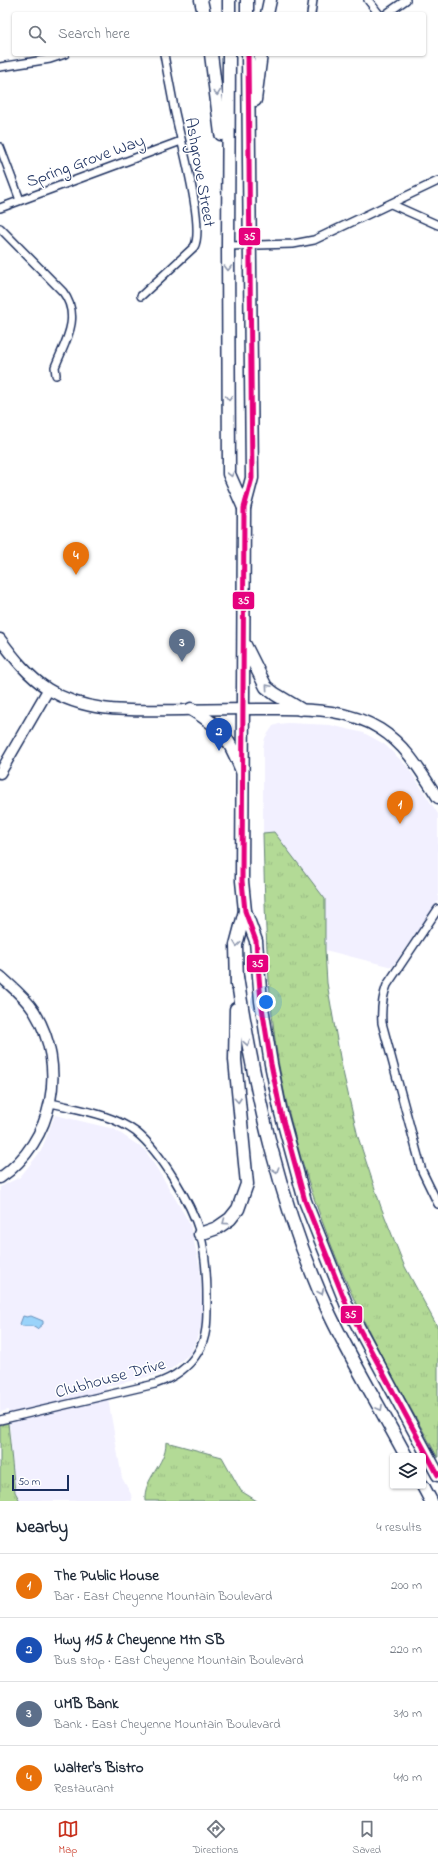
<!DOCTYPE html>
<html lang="en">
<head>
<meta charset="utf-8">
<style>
	:root { --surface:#fff; --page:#f2f2f3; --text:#1f2937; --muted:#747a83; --line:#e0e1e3; --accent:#c8321e }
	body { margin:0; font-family:"Indie Flower",sans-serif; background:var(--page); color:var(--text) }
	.controls { position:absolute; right:12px; bottom:12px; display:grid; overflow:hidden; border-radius:4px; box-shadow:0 1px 3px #0004 }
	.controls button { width:36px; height:36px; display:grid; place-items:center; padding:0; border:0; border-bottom:1px solid var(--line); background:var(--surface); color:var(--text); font:20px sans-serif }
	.scale { position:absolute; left:12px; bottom:10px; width:57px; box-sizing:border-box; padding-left:4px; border:2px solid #1b2f5e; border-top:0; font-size:11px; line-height:14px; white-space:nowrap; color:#1b2f5e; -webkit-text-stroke:3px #fff; paint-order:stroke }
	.you { position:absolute; left:266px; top:1002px; width:14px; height:14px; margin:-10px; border:3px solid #fff; border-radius:50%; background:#1a73e8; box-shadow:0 0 0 6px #1a73e833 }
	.badge { display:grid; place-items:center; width:26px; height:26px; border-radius:50%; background:var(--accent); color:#fff; font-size:13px; font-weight:700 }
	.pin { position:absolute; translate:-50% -33px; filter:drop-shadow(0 1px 2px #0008) }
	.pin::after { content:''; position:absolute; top:21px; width:14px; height:12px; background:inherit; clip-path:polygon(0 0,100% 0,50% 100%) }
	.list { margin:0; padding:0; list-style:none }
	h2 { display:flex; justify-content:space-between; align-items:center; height:52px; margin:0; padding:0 16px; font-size:17px }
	h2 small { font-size:13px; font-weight:400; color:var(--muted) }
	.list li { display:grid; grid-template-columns:26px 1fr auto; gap:12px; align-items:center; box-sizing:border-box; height:64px; padding:0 16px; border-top:1px solid var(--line) }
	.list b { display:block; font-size:15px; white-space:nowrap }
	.list p { margin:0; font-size:13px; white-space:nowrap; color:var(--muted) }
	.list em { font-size:13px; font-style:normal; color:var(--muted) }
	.icon { flex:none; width:22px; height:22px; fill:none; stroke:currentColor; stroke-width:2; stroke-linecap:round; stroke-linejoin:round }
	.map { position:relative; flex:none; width:438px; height:1501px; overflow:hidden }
	.search { position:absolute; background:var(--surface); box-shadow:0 1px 3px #0004; left:12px; right:12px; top:12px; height:44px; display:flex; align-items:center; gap:10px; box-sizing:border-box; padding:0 14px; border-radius:4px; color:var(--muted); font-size:15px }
	.sheet { height:308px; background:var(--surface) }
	nav { display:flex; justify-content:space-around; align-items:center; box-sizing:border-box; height:56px; border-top:1px solid var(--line); background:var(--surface); font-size:11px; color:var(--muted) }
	nav a { display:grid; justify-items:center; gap:2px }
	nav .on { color:var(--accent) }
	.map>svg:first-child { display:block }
	.built { fill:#f2f0ff }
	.grass { fill:url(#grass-tufts); stroke:#67847a }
	.water { fill:#9ad3fa; stroke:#6791bc }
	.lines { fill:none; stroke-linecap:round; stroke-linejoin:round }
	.street-casing { stroke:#1b2f5e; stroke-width:10 }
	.secondary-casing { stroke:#1b2f5e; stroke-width:13 }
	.highway-casing { stroke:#1b2f5e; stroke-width:15 }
	.street { stroke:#fff; stroke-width:7 }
	.secondary { stroke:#fff; stroke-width:10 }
	.highway { stroke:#fff; stroke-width:12 }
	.bus-1-casing { stroke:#fff; stroke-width:8 }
	.bus-1 { stroke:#e5007d; stroke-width:5 }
	.oneway { stroke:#8d97ae }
	.labels { text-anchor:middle; stroke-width:3; stroke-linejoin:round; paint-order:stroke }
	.street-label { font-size:17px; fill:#1b2f5e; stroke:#fff }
	.line-badge { stroke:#fff; stroke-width:1.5 }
	.badge-label { font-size:11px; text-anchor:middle; font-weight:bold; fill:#fff }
</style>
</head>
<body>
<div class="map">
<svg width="438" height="1501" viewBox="0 0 438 1501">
	<defs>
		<pattern id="grass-tufts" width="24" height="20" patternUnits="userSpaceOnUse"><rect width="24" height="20" fill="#b3da96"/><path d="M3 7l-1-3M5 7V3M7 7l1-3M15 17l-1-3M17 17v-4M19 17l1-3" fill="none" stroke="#99bb84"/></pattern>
	</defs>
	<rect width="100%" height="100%" fill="#fff"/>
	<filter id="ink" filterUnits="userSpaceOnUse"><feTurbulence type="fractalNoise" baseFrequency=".025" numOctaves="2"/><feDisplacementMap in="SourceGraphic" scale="8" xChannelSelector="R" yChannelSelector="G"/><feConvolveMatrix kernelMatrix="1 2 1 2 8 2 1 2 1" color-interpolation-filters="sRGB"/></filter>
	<g filter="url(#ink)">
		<g class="built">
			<path d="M288,723L330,725L364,733L384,744L408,767L438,814V901L392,967L325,950V899L263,833V747L265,738L273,726L279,724Z"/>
			<path d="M55,1115L114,1129L145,1150L166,1183L190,1224L200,1268L203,1322L191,1353L167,1372L106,1387L122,1478L131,1494L132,1501H20L15,1492L8,1410L0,1412V1187L20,1177L41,1151Z"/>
		</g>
		<g class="grass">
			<path d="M274,832L325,899V950L327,983L341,1063L358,1137L381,1207L404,1265L438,1328V1458C409,1404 377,1352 353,1297C318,1218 289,1133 276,1047C266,976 265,905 263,833Z"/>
			<path d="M8,1423L15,1492L20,1501H0V1425Z"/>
			<path d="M166,1442L222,1457L241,1491L257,1501H145C143,1478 166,1465 166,1442Z"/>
		</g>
		<path class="water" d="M23,1316L27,1317L31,1316L43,1321V1324L37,1329L32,1326H22L20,1324Z"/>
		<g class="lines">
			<defs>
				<g id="street">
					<path d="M368,0L379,14"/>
					<path d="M311,14L313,0"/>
					<path d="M386,14L406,0"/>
					<path d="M0,67L50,59L65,54"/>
					<path d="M0,147L20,200"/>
					<path d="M391,204L438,225"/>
					<path d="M0,208L181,141"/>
					<path d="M0,228L63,292C82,317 65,342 55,367L56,375"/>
					<path d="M228,246L293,244L314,240L438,181"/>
					<path d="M141,296L194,247C206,228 179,134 174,108C171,90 167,72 164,54"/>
					<path d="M438,909L387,985C382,998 381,1009 382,1023L422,1171L438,1204"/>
					<path d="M0,1420L155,1384C173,1378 188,1369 198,1352C208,1336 207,1317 207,1299C207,1277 206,1255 200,1233C191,1203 161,1152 136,1132C111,1114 80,1110 51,1103"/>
				</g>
				<g id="secondary">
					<path d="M0,639C14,658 28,676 48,689C88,715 138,710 183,710C216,709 248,709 280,709C314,709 350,710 380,729C407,746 421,772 438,798"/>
					<path d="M0,773L48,690"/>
					<path d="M0,976C12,987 25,997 34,1011C68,1066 54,1141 0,1178"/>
				</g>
				<g id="highway">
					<path d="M201,0L204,14"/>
					<path d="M229,0V14"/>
					<path d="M247,0V14"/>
					<path d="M267,14L270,0"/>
					<path d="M211,54L221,134"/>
					<path d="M229,54L228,246L229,474L244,508"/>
					<path d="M248,54L252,478L244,508L242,881L245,911L256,941L261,1001L271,1064L281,1113L305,1201L347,1306L438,1475"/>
					<path d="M255,100L261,54"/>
					<path d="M245,645L266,687L275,694L300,709"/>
					<path d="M191,709C223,728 228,737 242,771"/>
					<path d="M237,977C255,1093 280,1208 330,1315C353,1363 381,1409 406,1456"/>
					<path d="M237,985L236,945L245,911"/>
					<path d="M200,1234L217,1228L230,1219L238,1209L247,1184L235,1060L236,1009"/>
					<path d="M423,1486L431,1501"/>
				</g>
			</defs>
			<use href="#street" class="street-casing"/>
			<use href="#secondary" class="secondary-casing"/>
			<use href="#highway" class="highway-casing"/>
			<use href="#street" class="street"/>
			<use href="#secondary" class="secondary"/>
			<use href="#highway" class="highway"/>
			<defs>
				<path id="bus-1" d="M248,54L252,478L244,508L242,881L245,911L256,941L261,1001L271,1064L281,1113L305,1201L347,1306L438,1475"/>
			</defs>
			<use href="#bus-1" class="bus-1-casing"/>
			<use href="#bus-1" class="bus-1"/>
		</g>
		<defs><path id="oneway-chevron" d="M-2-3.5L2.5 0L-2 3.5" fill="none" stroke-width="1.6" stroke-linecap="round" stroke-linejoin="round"/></defs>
		<g class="oneway">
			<use href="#oneway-chevron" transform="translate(217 93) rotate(82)"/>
			<use href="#oneway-chevron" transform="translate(228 268) rotate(90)"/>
			<use href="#oneway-chevron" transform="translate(229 398) rotate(89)"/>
			<use href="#oneway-chevron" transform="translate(231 474) rotate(77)"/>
			<use href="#oneway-chevron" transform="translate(268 687) rotate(-131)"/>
			<use href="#oneway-chevron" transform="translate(237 944) rotate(98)"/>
			<use href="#oneway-chevron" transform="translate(247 1043) rotate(80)"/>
			<use href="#oneway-chevron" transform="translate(238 1100) rotate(85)"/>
			<use href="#oneway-chevron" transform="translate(276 1170) rotate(73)"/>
			<use href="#oneway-chevron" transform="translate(225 1222) rotate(143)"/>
			<use href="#oneway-chevron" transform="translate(321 1292) rotate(67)"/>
			<use href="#oneway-chevron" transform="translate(380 1408) rotate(61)"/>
		</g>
	</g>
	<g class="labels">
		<g class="street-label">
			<text transform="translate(85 160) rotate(-20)" y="6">Spring Grove Way</text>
			<text transform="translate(201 172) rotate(80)" y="6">Ashgrove Street</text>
			<text transform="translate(110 1377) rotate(-15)" y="6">Clubhouse Drive</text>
		</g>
	</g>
	<g class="line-badge">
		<rect x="238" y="227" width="23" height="19" rx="4" fill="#e5007d"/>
		<rect x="232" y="591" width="23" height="19" rx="4" fill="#e5007d"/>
		<rect x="246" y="954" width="23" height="19" rx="4" fill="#e5007d"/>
		<rect x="340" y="1305" width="23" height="19" rx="4" fill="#e5007d"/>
	</g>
	<g class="badge-label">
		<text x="250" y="240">35</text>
		<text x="244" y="604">35</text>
		<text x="258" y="967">35</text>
		<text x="351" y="1318">35</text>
	</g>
</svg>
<div class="controls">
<button><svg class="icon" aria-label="layers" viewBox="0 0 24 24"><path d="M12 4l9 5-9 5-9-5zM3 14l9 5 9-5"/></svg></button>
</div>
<div class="scale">50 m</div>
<div class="you"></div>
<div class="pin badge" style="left:400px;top:824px;background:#e8710a">1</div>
<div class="pin badge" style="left:219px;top:751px;background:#1a4fb4">2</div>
<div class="pin badge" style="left:182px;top:662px;background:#5c6f8a">3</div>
<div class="pin badge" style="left:76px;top:575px;background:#e8710a">4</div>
<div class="search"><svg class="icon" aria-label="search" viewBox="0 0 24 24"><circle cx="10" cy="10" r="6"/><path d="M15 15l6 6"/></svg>Search here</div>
</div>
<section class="sheet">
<h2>Nearby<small>4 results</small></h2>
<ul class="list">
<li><span class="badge" style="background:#e8710a">1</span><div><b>The Public House</b><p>Bar · East Cheyenne Mountain Boulevard</p></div><em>200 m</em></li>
<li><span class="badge" style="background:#1a4fb4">2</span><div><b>Hwy 115 &amp; Cheyenne Mtn SB</b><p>Bus stop · East Cheyenne Mountain Boulevard</p></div><em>220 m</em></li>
<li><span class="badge" style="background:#5c6f8a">3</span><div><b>UMB Bank</b><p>Bank · East Cheyenne Mountain Boulevard</p></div><em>310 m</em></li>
<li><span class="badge" style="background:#e8710a">4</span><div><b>Walter's Bistro</b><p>Restaurant</p></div><em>410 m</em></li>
</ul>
</section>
<nav>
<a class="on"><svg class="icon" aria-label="map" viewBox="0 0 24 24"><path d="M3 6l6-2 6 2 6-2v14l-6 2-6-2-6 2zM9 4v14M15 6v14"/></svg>Map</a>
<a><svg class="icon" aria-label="directions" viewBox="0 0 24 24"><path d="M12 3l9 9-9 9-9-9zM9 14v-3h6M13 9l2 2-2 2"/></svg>Directions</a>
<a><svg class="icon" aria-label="saved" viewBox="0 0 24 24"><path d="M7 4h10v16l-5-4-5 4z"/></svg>Saved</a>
</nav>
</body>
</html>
